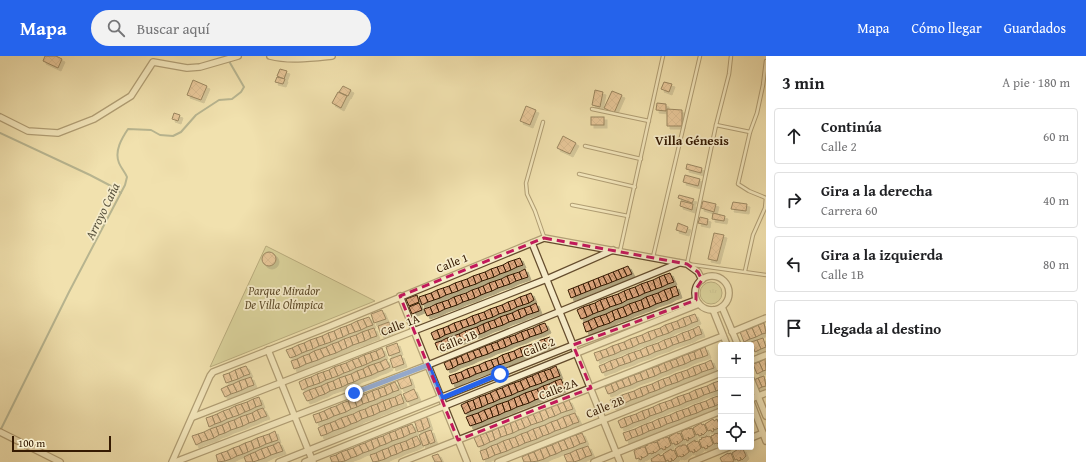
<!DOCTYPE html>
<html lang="es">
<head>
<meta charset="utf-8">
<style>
	:root { --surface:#fff; --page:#f2f2f2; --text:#202124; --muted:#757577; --line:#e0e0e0; --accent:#2563eb }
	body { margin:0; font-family:"Gentium Book Plus",serif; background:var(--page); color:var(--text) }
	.controls { position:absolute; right:12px; bottom:12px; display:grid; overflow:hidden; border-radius:4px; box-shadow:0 2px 10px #0003 }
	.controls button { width:36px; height:36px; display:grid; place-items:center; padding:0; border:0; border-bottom:1px solid var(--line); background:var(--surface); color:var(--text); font:20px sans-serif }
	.scale { position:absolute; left:12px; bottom:10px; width:99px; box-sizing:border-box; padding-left:4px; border:2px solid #351a02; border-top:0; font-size:11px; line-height:14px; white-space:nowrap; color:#351a02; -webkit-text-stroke:3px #f6ecca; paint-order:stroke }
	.stop { position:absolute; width:12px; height:12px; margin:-9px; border:3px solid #2563eb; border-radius:50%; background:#fff }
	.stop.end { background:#2563eb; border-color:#fff; box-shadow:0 1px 4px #0008 }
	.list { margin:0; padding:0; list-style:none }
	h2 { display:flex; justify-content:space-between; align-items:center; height:52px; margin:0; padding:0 16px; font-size:17px }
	h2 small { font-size:13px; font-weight:400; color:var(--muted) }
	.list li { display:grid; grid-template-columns:26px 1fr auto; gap:12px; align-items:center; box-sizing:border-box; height:56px; margin:0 8px 8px; padding:0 8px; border:1px solid var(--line); border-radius:4px }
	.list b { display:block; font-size:15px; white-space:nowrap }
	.list p { margin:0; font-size:13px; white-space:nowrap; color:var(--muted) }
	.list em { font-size:13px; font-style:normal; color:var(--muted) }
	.icon { flex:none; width:22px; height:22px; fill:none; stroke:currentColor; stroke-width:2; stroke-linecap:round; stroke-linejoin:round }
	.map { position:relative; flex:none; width:766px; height:406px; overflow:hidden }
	header { display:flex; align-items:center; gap:24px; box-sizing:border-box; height:56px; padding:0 20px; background:var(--accent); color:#fff }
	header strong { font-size:19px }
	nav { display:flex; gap:22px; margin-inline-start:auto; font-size:14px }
	.search { width:280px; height:36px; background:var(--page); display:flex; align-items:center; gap:10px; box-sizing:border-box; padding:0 14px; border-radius:22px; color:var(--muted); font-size:15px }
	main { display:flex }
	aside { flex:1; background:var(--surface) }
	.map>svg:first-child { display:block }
	.grass { fill:url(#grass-tufts); stroke:#7a6e44 }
	.park { fill:#c0c186; stroke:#7a6e44 }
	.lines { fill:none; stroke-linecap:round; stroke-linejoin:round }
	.stream { stroke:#727c69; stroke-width:2 }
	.building { fill:url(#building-cross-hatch); stroke:#351a02; filter:url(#shadow) }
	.service-casing { stroke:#644c2d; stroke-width:4.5 }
	.minor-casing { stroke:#644c2d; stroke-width:8 }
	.service { stroke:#f6ecca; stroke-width:2.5 }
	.minor { stroke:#f6ecca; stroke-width:5.5 }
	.route { stroke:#2563eb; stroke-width:5 }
	.marked { fill:none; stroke:#c2185b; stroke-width:3; stroke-dasharray:8 5; stroke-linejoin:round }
	.labels { text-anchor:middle; stroke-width:3.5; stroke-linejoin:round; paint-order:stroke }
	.street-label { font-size:12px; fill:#351a02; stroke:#f6ecca }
	.park-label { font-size:12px; font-style:italic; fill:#5f4c2a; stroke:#f6ecca }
	.neighbourhood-label { font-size:13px; font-weight:bold; fill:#351a02; stroke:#f6ecca }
	.water-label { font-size:13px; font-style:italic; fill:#59533e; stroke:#f6ecca }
</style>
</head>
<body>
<header>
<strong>Mapa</strong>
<div class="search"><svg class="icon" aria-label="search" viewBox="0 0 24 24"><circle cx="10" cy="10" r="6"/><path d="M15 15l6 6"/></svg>Buscar aquí</div>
<nav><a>Mapa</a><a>Cómo llegar</a><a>Guardados</a></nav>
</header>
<main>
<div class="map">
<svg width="766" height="406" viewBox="0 0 766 406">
	<defs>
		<pattern id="grass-tufts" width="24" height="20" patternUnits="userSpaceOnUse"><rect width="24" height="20" fill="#c0c186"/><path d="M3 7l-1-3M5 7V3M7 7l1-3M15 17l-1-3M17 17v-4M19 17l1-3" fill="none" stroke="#a6a572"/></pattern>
		<pattern id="building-cross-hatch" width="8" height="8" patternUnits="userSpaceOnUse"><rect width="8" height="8" fill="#dda67e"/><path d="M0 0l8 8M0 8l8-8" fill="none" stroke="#be8e6b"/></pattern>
		<filter id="shadow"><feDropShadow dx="3" dy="3" stdDeviation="0" flood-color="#0004"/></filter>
	</defs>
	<rect width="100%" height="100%" fill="#f1e1ae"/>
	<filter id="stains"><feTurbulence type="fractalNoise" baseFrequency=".005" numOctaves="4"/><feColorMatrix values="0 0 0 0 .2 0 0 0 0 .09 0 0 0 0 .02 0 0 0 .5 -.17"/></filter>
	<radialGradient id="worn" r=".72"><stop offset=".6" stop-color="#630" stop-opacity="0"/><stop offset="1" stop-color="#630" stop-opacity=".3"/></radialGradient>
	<circle class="grass" cx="711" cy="237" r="11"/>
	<path class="park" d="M266,190L375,245L210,311Z"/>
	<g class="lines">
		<g class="stream">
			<path d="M0,77L90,119L113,131L121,137"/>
			<path d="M0,375L69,236L125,129L127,121C125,116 121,112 119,107C114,95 122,82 128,73L151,74L160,79L173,80L181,76L196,59L219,44L232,43L241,36L244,31L226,0"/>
		</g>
	</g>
	<g class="building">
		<path d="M45,0H56L62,3L58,12L43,5Z"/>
		<path d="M280,13L287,15L284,23L277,20Z"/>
		<path d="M277,21L285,23L283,28L275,26Z"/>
		<path d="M193,24L207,30L201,44L187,39Z"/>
		<path d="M664,26L672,28L669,36L661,33Z"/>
		<path d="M343,30L351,34L348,40L339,36Z"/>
		<path d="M595,34L603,36L600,51L592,49Z"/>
		<path d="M612,35L622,39L614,57L604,52Z"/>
		<path d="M338,36L347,40L341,52L332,47Z"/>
		<path d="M657,47L666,48V55L656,54Z"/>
		<path d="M526,50L536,54L530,69L520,65Z"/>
		<path d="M667,53L682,54V70H667Z"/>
		<path d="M174,57L180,59L178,65L172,63Z"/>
		<rect x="591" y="61" width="13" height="8"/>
		<path d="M563,80L576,87L570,98L557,92Z"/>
		<path d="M687,108L702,112L701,117L686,113Z"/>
		<path d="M685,119L700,123L698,130L683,126Z"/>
		<path d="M679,139L694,143L692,147L678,142Z"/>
		<path d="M681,145L693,148L692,154L680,150Z"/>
		<path d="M703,145L716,148L714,156L701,152Z"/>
		<path d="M733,146L747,148L746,155L731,153Z"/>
		<path d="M713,157L725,160L724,165L712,163Z"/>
		<path d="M700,161L708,163L707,169L698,167Z"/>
		<path d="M678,167L688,171L686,177L676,174Z"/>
		<path d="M714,177L724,179L717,205L708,203Z"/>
		<circle cx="269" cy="203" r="7"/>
		<path d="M520,202L523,209L517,211L514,204Z"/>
		<path d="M514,204L517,211L511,214L508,206Z"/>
		<path d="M508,206L511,214L506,216L503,209Z"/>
		<path d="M503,209L506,216L500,218L497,211Z"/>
		<path d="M628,210L632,218L627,220L623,212Z"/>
		<path d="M497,211L500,218L494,221L491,213Z"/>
		<path d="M623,212L627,220L622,222L618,214Z"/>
		<path d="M491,213L494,221L488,223L485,216Z"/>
		<path d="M525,213L528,221L522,223L519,216Z"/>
		<path d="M618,214L622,222L617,224L613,216Z"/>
		<path d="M485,216L488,223L482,225L479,218Z"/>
		<path d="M519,216L522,223L516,225L513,218Z"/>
		<path d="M613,216L617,224L612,226L608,218Z"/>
		<path d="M670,217L674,226L668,228L664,219Z"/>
		<path d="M479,218L482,225L476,228L473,220Z"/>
		<path d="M513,218L516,225L510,228L507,220Z"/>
		<path d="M608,218L612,226L607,228L603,220Z"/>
		<path d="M664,219L668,228L662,231L659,221Z"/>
		<path d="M473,220L476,228L470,230L467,223Z"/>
		<path d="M507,220L510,228L504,230L501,223Z"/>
		<path d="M603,220L607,228L601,230L598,222Z"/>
		<path d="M659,221L662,231L656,233L653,224Z"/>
		<path d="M598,222L601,230L596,232L593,224Z"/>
		<path d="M467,223L470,230L464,232L461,225Z"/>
		<path d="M501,223L504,230L498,232L495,225Z"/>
		<path d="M593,224L596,232L591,234L588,226Z"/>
		<path d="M653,224L656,233L651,235L647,226Z"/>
		<path d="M461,225L464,232L458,235L455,227Z"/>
		<path d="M495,225L498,232L492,235L489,227Z"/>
		<path d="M588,226L591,234L586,236L583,228Z"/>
		<path d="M647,226L651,235L645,237L641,228Z"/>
		<path d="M455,227L458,235L452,237L449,230Z"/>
		<path d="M489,227L492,235L486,237L483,230Z"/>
		<path d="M583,228L586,236L581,238L578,230Z"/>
		<path d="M641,228L645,237L639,240L635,231Z"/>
		<path d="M449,230L452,237L446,239L443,232Z"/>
		<path d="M483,230L486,237L481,239L478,232Z"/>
		<path d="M578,230L581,238L576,240L573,232Z"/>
		<path d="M676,230L679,239L673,241L670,232Z"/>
		<path d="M635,231L639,240L633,242L629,233Z"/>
		<path d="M443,232L446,239L440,242L437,234Z"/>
		<path d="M478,232L481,239L475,242L472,234Z"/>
		<path d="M573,232L576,240L571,242L568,234Z"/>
		<path d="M670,232L673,241L668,244L664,234Z"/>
		<path d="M629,233L633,242L627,244L624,235Z"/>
		<path d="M437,234L440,242L434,244L431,237Z"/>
		<path d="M472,234L475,242L469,244L466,237Z"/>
		<path d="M664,234L668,244L662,246L658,237Z"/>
		<path d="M624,235L627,244L622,247L618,238Z"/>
		<path d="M431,237L434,244L428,246L425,239Z"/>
		<path d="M466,237L469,244L463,246L460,239Z"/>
		<path d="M531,237L534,244L529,247L526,239Z"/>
		<path d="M658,237L662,246L656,248L652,239Z"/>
		<path d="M618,238L622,247L616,249L612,240Z"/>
		<path d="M417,239L419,246L409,250L406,243Z"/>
		<path d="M425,239L428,246L422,249L419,241Z"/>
		<path d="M460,239L463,246L457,249L454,241Z"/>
		<path d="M526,239L529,247L523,249L520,241Z"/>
		<path d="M652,239L656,248L650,251L646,241Z"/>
		<path d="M612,240L616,249L610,251L606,242Z"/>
		<path d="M454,241L457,249L451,251L448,244Z"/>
		<path d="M520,241L523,249L517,251L514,244Z"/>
		<path d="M646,241L650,251L644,253L641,244Z"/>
		<path d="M606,242L610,251L604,254L600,244Z"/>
		<path d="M448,244L451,251L445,253L442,246Z"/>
		<path d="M514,244L517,251L511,254L508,246Z"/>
		<path d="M600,244L604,254L598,256L595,247Z"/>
		<path d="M641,244L644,253L639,255L635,246Z"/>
		<path d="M442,246L445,253L439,256L436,248Z"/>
		<path d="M508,246L511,254L505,256L502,249Z"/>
		<path d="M635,246L639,255L633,257L629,248Z"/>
		<path d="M419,247L422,254L412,258L409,251Z"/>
		<path d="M536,247L539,255L533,257L530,250Z"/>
		<path d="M595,247L598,256L593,258L589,249Z"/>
		<path d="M436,248L439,256L433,258L430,251Z"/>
		<path d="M629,248L633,257L627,260L623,251Z"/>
		<path d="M502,249L505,256L499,258L496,251Z"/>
		<path d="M589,249L593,258L587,261L583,251Z"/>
		<path d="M530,250L533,257L527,259L524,252Z"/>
		<path d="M430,251L433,258L427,260L424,253Z"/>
		<path d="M496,251L499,258L493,261L490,253Z"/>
		<path d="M583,251L587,261L581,263L577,254Z"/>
		<path d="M623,251L627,260L621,262L617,253Z"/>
		<path d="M524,252L527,259L521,262L518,254Z"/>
		<path d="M490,253L493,261L487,263L484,256Z"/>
		<path d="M617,253L621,262L615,264L612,255Z"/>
		<path d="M382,254L386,263L374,267L371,258Z"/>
		<path d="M518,254L521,262L515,264L512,257Z"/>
		<path d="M612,255L615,264L610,267L606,258Z"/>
		<path d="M484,256L487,263L481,265L478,258Z"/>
		<path d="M512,257L515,264L509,266L506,259Z"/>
		<path d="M478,258L481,265L475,268L472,260Z"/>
		<path d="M606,258L610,267L604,269L600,260Z"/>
		<path d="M695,258L698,265L692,267L689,260Z"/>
		<path d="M506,259L509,266L503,269L500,261Z"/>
		<path d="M472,260L475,268L469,270L466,263Z"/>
		<path d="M600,260L604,269L598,271L594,262Z"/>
		<path d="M689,260L692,267L686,270L683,262Z"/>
		<path d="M369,261L373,269L367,271L363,263Z"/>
		<path d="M500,261L503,269L497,271L494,264Z"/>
		<path d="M594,262L598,271L592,274L588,265Z"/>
		<path d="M683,262L686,270L680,272L677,265Z"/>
		<path d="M363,263L367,271L361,274L357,265Z"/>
		<path d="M466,263L469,270L463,272L460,265Z"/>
		<path d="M494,264L497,271L491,273L488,266Z"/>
		<path d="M357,265L361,274L355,276L351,268Z"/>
		<path d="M460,265L463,272L457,275L454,267Z"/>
		<path d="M588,265L592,274L586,276L583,267Z"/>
		<path d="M677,265L680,272L674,274L671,267Z"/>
		<path d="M389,266L392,274L381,279L378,270Z"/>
		<path d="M488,266L491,273L485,276L483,268Z"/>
		<path d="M454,267L457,275L451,277L448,270Z"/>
		<path d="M545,267L548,274L542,277L539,269Z"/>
		<path d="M671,267L674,274L669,277L665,269Z"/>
		<path d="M764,267L766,277L762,278L758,269Z"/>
		<path d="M351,268L355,276L349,278L346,270Z"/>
		<path d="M483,268L485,276L480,278L477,271Z"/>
		<path d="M539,269L542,277L536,279L533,272Z"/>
		<path d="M665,269L669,277L663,279L660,272Z"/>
		<path d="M758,269L762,278L756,281L752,272Z"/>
		<path d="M346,270L349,278L343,281L340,272Z"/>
		<path d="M448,270L451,277L445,279L443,272Z"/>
		<path d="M699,270L702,278L696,280L693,273Z"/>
		<path d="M477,271L480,278L474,280L471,273Z"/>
		<path d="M340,272L343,281L337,283L334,275Z"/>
		<path d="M374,272L377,280L371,282L368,274Z"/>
		<path d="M443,272L445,279L440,282L437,274Z"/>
		<path d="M533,272L536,279L530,281L527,274Z"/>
		<path d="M660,272L663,279L657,281L654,274Z"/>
		<path d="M752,272L756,281L750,283L746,274Z"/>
		<path d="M471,273L474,280L468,283L465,275Z"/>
		<path d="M693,273L696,280L691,283L688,275Z"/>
		<path d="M368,274L371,282L365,285L362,276Z"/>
		<path d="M437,274L440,282L434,284L431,277Z"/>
		<path d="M527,274L530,281L524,284L521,276Z"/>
		<path d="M654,274L657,281L651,284L648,276Z"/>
		<path d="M746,274L750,283L744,286L740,276Z"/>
		<path d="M334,275L337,283L331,286L328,277Z"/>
		<path d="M465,275L468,283L462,285L459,278Z"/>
		<path d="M688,275L691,283L685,285L682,277Z"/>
		<path d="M362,276L365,285L359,287L356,279Z"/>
		<path d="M521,276L524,284L518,286L515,279Z"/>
		<path d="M648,276L651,284L645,286L642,279Z"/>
		<path d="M328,277L331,286L325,288L322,280Z"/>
		<path d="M682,277L685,285L679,287L676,280Z"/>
		<path d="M459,278L462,285L456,287L453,280Z"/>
		<path d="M356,279L359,287L353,289L350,281Z"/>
		<path d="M515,279L518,286L512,288L509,281Z"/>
		<path d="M642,279L645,286L639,288L636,281Z"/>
		<path d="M322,280L325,288L319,290L316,282Z"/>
		<path d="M453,280L456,287L450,290L447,282Z"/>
		<path d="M676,280L679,287L673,289L670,282Z"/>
		<path d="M350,281L353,289L347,292L344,283Z"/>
		<path d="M509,281L512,288L506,291L503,283Z"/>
		<path d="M550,281L553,288L547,290L544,283Z"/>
		<path d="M636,281L639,288L633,291L630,283Z"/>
		<path d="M316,282L319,290L313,293L310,284Z"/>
		<path d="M447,282L450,290L444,292L441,285Z"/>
		<path d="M670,282L673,289L667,292L664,284Z"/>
		<path d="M763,282L766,291L761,293L757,284Z"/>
		<path d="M344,283L347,292L342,294L338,286Z"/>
		<path d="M503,283L506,291L500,293L497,286Z"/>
		<path d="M544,283L547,290L541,293L538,285Z"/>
		<path d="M630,283L633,291L627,293L624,286Z"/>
		<path d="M310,284L313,293L307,295L304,287Z"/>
		<path d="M664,284L667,292L661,294L658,287Z"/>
		<path d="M757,284L761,293L755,296L751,286Z"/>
		<path d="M441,285L444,292L438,294L435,287Z"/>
		<path d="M538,285L541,293L535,295L532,288Z"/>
		<path d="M338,286L342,294L336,297L332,288Z"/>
		<path d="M497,286L500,293L494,295L491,288Z"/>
		<path d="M624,286L627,293L621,295L618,288Z"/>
		<path d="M304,287L307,295L302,297L298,289Z"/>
		<path d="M397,287L400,296L389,300L386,291Z"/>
		<path d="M658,287L661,294L655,296L652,289Z"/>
		<path d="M332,288L336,297L330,299L326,291Z"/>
		<path d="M491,288L494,295L488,298L485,290Z"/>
		<path d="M532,288L535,295L529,297L526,290Z"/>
		<path d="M618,288L621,295L615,298L612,290Z"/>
		<path d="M298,289L302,297L296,300L292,292Z"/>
		<path d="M652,289L655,296L649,299L646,291Z"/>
		<path d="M485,290L488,298L482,300L479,293Z"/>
		<path d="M526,290L529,297L523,300L520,292Z"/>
		<path d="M612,290L615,298L609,300L606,293Z"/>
		<path d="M326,291L330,299L324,301L320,293Z"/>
		<path d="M646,291L649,299L643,301L640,294Z"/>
		<path d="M705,291L708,299L703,301L700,293Z"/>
		<path d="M292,292L296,300L290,302L286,294Z"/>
		<path d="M382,292L385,300L379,303L376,295Z"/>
		<path d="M520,292L523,300L517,302L514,295Z"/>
		<path d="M320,293L324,301L318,304L314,295Z"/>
		<path d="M479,293L482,300L476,302L473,295Z"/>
		<path d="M606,293L609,300L603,302L600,295Z"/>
		<path d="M700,293L703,301L696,303L694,296Z"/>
		<path d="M640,294L643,301L637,303L634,296Z"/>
		<path d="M314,295L318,304L312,306L309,298Z"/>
		<path d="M376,295L379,303L373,305L370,297Z"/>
		<path d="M473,295L476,302L470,305L467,297Z"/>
		<path d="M514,295L517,302L511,305L508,297Z"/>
		<path d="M600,295L603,302L597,305L594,297Z"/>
		<path d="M634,296L637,303L631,306L628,298Z"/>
		<path d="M694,296L696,303L691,305L688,298Z"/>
		<path d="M370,297L373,305L367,308L364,299Z"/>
		<path d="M467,297L470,305L464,307L461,300Z"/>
		<path d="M508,297L511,305L505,307L502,299Z"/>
		<path d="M309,298L312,306L306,308L303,300Z"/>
		<path d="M628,298L631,306L625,308L622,301Z"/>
		<path d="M688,298L691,305L685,308L682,300Z"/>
		<path d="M364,299L367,308L362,310L358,302Z"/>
		<path d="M401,299L404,308L393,312L390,303Z"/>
		<path d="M502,299L505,307L499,309L497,302Z"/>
		<path d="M303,300L306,308L300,311L297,303Z"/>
		<path d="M461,300L464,307L458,309L456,302Z"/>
		<path d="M682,300L685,308L679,310L676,303Z"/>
		<path d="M622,301L625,308L619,310L616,303Z"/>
		<path d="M358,302L362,310L356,312L352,304Z"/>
		<path d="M456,302L458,309L453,312L450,304Z"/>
		<path d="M497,302L499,309L494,311L491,304Z"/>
		<path d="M297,303L300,311L294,313L291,305Z"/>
		<path d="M386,303L390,311L384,314L380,306Z"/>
		<path d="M616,303L619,310L613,313L610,305Z"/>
		<path d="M676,303L679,310L673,312L670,305Z"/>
		<path d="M765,303L766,314L763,315L759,306Z"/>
		<path d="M352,304L356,312L350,315L346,307Z"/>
		<path d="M450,304L453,312L447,314L444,307Z"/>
		<path d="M491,304L494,311L488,314L485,306Z"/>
		<path d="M711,304L714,312L708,314L705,307Z"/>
		<path d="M610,305L613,313L607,315L604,308Z"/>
		<path d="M670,305L673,312L667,315L664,307Z"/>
		<path d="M380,306L384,314L378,316L374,308Z"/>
		<path d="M485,306L488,314L482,316L479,309Z"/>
		<path d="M759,306L763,315L757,318L753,308Z"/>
		<path d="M346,307L350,315L344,317L340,309Z"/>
		<path d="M664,307L667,315L661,317L658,310Z"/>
		<path d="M705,307L708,314L702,316L699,309Z"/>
		<path d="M374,308L378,316L372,319L368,310Z"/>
		<path d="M604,308L607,315L602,317L599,310Z"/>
		<path d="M340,309L344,317L338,320L334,311Z"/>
		<path d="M479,309L482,316L476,318L473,311Z"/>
		<path d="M699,309L702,316L696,319L693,311Z"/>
		<path d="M246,310L250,318L244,320L240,312Z"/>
		<path d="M368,310L372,319L366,321L363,313Z"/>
		<path d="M556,310L560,320L554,322L550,313Z"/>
		<path d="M658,310L661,317L655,320L652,312Z"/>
		<path d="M334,311L338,320L332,322L329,314Z"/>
		<path d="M473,311L476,318L470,321L467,313Z"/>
		<path d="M693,311L696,319L690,321L687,314Z"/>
		<path d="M240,312L244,320L238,323L235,314Z"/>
		<path d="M652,312L655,320L649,322L646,314Z"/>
		<path d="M363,313L366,321L360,323L357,315Z"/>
		<path d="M467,313L470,321L464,323L461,316Z"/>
		<path d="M550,313L554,322L548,324L544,315Z"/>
		<path d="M235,314L238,323L232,325L229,317Z"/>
		<path d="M329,314L332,322L326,324L323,316Z"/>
		<path d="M646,314L649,322L643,324L640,317Z"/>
		<path d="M687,314L690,321L684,323L681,316Z"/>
		<path d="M357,315L360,323L354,326L351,318Z"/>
		<path d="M544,315L548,324L542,327L538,317Z"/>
		<path d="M323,316L326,324L320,327L317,318Z"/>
		<path d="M461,316L464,323L458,326L455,318Z"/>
		<path d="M681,316L684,323L678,326L675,318Z"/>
		<path d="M229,317L232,325L226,327L223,319Z"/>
		<path d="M538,317L542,327L536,329L532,320Z"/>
		<path d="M640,317L643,324L637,326L634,319Z"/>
		<path d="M317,318L320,327L314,329L311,321Z"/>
		<path d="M351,318L354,326L348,328L345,320Z"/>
		<path d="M455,318L458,326L452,328L449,320Z"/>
		<path d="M675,318L678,326L672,328L669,321Z"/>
		<path d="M634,319L637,326L631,329L628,321Z"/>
		<path d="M345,320L348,328L342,331L339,322Z"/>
		<path d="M409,320L412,329L401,333L397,324Z"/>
		<path d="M532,320L536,329L530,331L526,322Z"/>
		<path d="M764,320L766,330L762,331L758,322Z"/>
		<path d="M251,321L254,329L248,331L245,323Z"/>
		<path d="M311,321L314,329L308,331L305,323Z"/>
		<path d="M628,321L631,329L625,331L622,324Z"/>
		<path d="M669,321L672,328L666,330L663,323Z"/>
		<path d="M339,322L342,331L336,333L333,325Z"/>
		<path d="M526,322L530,331L524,334L520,325Z"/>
		<path d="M758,322L762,331L756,334L752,325Z"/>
		<path d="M245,323L248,331L242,334L239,325Z"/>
		<path d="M305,323L308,331L302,334L299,326Z"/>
		<path d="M561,323L565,332L559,335L555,325Z"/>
		<path d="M663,323L666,330L660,333L658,325Z"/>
		<path d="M622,324L625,331L619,333L616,326Z"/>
		<path d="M239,325L242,334L237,336L233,328Z"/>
		<path d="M333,325L336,333L330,335L327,327Z"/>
		<path d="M520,325L524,334L518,336L514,327Z"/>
		<path d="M555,325L559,335L553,337L549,328Z"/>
		<path d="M658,325L660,333L655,335L652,328Z"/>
		<path d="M719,325L721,333L716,335L713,327Z"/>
		<path d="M395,326L399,334L393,336L390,328Z"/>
		<path d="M616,326L619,333L614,336L611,328Z"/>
		<path d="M327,327L330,335L325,338L321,330Z"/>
		<path d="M514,327L518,336L512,339L508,329Z"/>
		<path d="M713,327L716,335L710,337L707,330Z"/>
		<path d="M233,328L237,336L231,338L227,330Z"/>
		<path d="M390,328L393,336L387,339L384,331Z"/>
		<path d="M549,328L553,337L547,339L543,330Z"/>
		<path d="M611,328L614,336L608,338L605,331Z"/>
		<path d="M652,328L655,335L649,337L646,330Z"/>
		<path d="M508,329L512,339L506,341L502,332Z"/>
		<path d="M227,330L231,338L225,341L221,333Z"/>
		<path d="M321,330L325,338L319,340L315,332Z"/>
		<path d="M543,330L547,339L541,342L537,333Z"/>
		<path d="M646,330L649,337L643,340L640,332Z"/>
		<path d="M707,330L710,337L704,339L701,332Z"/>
		<path d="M384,331L387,339L381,341L378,333Z"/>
		<path d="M315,332L319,340L313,343L309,334Z"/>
		<path d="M502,332L506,341L500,343L496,334Z"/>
		<path d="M640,332L643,340L637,342L634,335Z"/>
		<path d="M701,332L704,339L698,342L695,334Z"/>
		<path d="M378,333L381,341L375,344L372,335Z"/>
		<path d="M414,333L418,342L407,346L403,338Z"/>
		<path d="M537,333L541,342L535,344L531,335Z"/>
		<path d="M309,334L313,343L307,345L303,337Z"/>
		<path d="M496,334L500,343L494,346L490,337Z"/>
		<path d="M695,334L698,342L692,344L689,337Z"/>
		<path d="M372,335L375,344L369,346L366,338Z"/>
		<path d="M531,335L535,344L529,347L525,337Z"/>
		<path d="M634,335L637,342L631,344L628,337Z"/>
		<path d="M490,337L494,346L488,348L485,339Z"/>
		<path d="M525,337L529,347L523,349L519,340Z"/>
		<path d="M628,337L631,344L625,347L622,339Z"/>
		<path d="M689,337L692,344L686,346L683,339Z"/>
		<path d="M366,338L369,346L363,348L360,340Z"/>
		<path d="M401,338L404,347L398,349L395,341Z"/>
		<path d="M485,339L488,348L482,351L479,341Z"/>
		<path d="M622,339L625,347L619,349L616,342Z"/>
		<path d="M683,339L686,346L680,349L677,341Z"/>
		<path d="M360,340L363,348L357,351L354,343Z"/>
		<path d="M519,340L523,349L517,351L514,342Z"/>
		<path d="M718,340L721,347L715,350L712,342Z"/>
		<path d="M259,341L262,349L256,351L253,343Z"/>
		<path d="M395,341L398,349L392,351L389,343Z"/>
		<path d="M479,341L482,351L476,353L473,344Z"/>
		<path d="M677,341L680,349L674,351L671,344Z"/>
		<path d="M514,342L517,351L511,354L508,345Z"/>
		<path d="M616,342L619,349L613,351L610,344Z"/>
		<path d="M712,342L715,350L709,352L706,345Z"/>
		<path d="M253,343L256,351L250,354L247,346Z"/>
		<path d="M354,343L357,351L351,353L348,345Z"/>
		<path d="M389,343L392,351L386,354L383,345Z"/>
		<path d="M473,344L476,353L471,355L467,346Z"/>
		<path d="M569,344L573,353L567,355L563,346Z"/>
		<path d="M671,344L674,351L668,353L665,346Z"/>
		<path d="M348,345L351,353L346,356L342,347Z"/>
		<path d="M383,345L386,354L380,356L377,348Z"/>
		<path d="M508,345L511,354L505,356L502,347Z"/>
		<path d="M706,345L709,352L703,354L700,347Z"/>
		<path d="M247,346L250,354L245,356L241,348Z"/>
		<path d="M467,346L471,355L465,358L461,349Z"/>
		<path d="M563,346L567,355L561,357L557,348Z"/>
		<path d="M665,346L668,353L662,356L659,348Z"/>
		<path d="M342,347L346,356L340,358L336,350Z"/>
		<path d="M502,347L505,356L499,359L496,349Z"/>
		<path d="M700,347L703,354L697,357L694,349Z"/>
		<path d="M241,348L245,356L239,359L235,350Z"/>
		<path d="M377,348L380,356L374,359L371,350Z"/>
		<path d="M557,348L561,357L555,360L551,351Z"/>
		<path d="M659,348L662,356L656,358L653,351Z"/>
		<path d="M496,349L499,359L493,361L490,352Z"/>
		<path d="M694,349L697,357L691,359L688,352Z"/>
		<path d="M235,350L239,359L233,361L229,353Z"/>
		<path d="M336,350L340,358L334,360L330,352Z"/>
		<path d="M371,350L374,359L368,361L365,353Z"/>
		<path d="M551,351L555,360L549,362L545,353Z"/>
		<path d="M653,351L656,358L650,360L648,353Z"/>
		<path d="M263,352L267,360L261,362L257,354Z"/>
		<path d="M330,352L334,360L328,363L324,355Z"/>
		<path d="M490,352L493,361L488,363L484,354Z"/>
		<path d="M688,352L691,359L685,361L682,354Z"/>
		<path d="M229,353L233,361L227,363L223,355Z"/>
		<path d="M365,353L368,361L362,363L359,355Z"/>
		<path d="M545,353L549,362L543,365L539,355Z"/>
		<path d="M648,353L650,360L645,363L642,355Z"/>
		<path d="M257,354L261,362L255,365L252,357Z"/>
		<path d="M484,354L488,363L482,366L478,357Z"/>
		<path d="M682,354L685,361L679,364L676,356Z"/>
		<path d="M223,355L227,363L221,366L217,358Z"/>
		<path d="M324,355L328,363L322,365L319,357Z"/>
		<path d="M359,355L362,363L357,366L353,358Z"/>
		<path d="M539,355L543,365L537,367L533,358Z"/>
		<path d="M642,355L645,363L639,365L636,358Z"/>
		<path d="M676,356L679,364L673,366L670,359Z"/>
		<path d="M252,357L255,365L249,367L246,359Z"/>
		<path d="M319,357L322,365L316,367L313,359Z"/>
		<path d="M478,357L482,366L476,368L472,359Z"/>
		<path d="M575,357L579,366L573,368L569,359Z"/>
		<path d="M217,358L221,366L215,368L212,360Z"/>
		<path d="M353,358L357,366L351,368L347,360Z"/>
		<path d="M533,358L537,367L531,369L527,360Z"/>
		<path d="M636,358L639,365L633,367L630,360Z"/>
		<path d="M246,359L249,367L243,370L240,361Z"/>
		<path d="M426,359L430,371L424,374L420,362Z"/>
		<path d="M472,359L476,368L470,370L466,361Z"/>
		<path d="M569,359L573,368L567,371L563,361Z"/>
		<path d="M670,359L673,366L667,368L664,361Z"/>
		<path d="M212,360L215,368L209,371L206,362Z"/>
		<path d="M347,360L351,368L345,371L341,362Z"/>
		<path d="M527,360L531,369L525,372L521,363Z"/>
		<path d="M630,360L633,367L627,370L624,362Z"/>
		<path d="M240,361L243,370L237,372L234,364Z"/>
		<path d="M563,361L567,371L561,373L557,364Z"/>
		<path d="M664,361L667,368L661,371L658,363Z"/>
		<path d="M341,362L345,371L339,373L335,365Z"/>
		<path d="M420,362L424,374L418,376L414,364Z"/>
		<path d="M624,362L627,370L621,372L618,365Z"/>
		<path d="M521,363L525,372L519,374L515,365Z"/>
		<path d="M658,363L661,371L655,373L652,366Z"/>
		<path d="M713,363L714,365L717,363L720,371L715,374L713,372L714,375L712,376L711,374L708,375L705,368Z"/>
		<path d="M234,364L237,372L231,374L228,366Z"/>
		<path d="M557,364L561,373L555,375L551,366Z"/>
		<path d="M335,365L339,373L333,375L330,367Z"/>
		<path d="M515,365L519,374L513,377L510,367Z"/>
		<path d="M228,366L231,374L225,377L222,369Z"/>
		<path d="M551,366L555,375L549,378L545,369Z"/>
		<path d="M652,366L655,373L649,375L646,368Z"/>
		<path d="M330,367L333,375L327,378L324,369Z"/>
		<path d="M510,367L513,377L507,379L504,370Z"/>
		<path d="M701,367L702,369L704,368L707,375L703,379L701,377L702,379L699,380L698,378L696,379L693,372Z"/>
		<path d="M412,368L416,376L410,378L407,370Z"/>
		<path d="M646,368L649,375L643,378L641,370Z"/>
		<path d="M222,369L225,377L219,379L216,371Z"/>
		<path d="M324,369L327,378L321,380L318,372Z"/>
		<path d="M545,369L549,378L543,380L539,371Z"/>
		<path d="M407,370L410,378L404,381L401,372Z"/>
		<path d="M504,370L507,379L501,381L498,372Z"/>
		<path d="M641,370L643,378L638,380L635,373Z"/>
		<path d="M216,371L219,379L214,382L210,373Z"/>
		<path d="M539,371L543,380L537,383L533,373Z"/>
		<path d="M401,372L404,381L398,383L395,375Z"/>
		<path d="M498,372L501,381L495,384L492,375Z"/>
		<path d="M688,372H689V373L692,372L695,380L690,383L688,381L689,384L687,385L686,383L684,384L681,376L683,375V374L688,373Z"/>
		<path d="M210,373L214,382L208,384L204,376Z"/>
		<path d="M533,373L537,383L531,385L527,376Z"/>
		<path d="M635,373L638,380L632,382L629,375Z"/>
		<path d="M431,374L435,386L430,388L425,376Z"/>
		<path d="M275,375L278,384L272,386L269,378Z"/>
		<path d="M395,375L398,383L392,385L389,377Z"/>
		<path d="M492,375L495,384L490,386L486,377Z"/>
		<path d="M629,375L632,382L626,385L623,377Z"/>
		<path d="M204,376L208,384L202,386L198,378Z"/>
		<path d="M425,376L429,388L423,390L419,379Z"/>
		<path d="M527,376L531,385L525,387L521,378Z"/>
		<path d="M677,376L678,378L680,377L683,384L678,388L677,385L678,388L675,389L674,387L672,388L669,381Z"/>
		<path d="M718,376L721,377V387L719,385L720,387L718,388L717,387L714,388L711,380L714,379V378L719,377Z"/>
		<path d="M389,377L392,385L386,388L383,380Z"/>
		<path d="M486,377L490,386L484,389L480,379Z"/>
		<path d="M582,377L586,386L580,388L576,379Z"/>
		<path d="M198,378L202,386L196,389L192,380Z"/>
		<path d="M269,378L272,386L266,388L263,380Z"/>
		<path d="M521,378L525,387L519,390L515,381Z"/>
		<path d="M480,379L484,389L478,391L474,382Z"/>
		<path d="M576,379L580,388L574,391L570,381Z"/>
		<path d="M263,380L266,388L260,391L257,382Z"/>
		<path d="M383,380L386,388L380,390L377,382Z"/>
		<path d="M417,380L421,388L415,391L412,382Z"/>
		<path d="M706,380H707L708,381L710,380L713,388L709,391L707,389L708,392L705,393L704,391L702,392L699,384L702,383L701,382L706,381Z"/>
		<path d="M515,381L519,390L513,392L509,383Z"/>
		<path d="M570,381L574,391L568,393L564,384Z"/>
		<path d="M664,381H665L666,382L668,381L671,389L667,392L665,390L666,393L663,394L662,392L660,393L657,385L660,384L659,383L664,382Z"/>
		<path d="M257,382L260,391L254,393L251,385Z"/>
		<path d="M377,382L380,390L374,393L371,384Z"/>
		<path d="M412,382L415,391L409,393L406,385Z"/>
		<path d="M509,383L513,392L507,395L503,385Z"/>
		<path d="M371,384L374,393L369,395L365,387Z"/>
		<path d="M564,384L568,393L562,395L558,386Z"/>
		<path d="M695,384V386L698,385L701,392L696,396L694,393L695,396L693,397L692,395L690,396L687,389Z"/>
		<path d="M251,385L254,393L248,396L245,387Z"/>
		<path d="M406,385L409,393L403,395L400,387Z"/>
		<path d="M503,385L507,395L501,397L497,388Z"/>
		<path d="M279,386L283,395L277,397L273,389Z"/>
		<path d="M558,386L562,395L556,398L552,389Z"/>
		<path d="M652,386H653L654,387L657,386L660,393L655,397L653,395L654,397L651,398V397L648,398L645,390L648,389L647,388L652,387Z"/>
		<path d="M245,387L248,396L243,398L239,390Z"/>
		<path d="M365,387L369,395L363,397L359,389Z"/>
		<path d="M400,387L403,395L397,398L394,389Z"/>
		<path d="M497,388L501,397L495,399L491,390Z"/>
		<path d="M273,389L277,397L271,399L267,391Z"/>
		<path d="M359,389L363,397L357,400L353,392Z"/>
		<path d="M394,389L397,398L391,400L388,392Z"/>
		<path d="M552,389L556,398L550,400L546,391Z"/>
		<path d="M682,389H686L689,396L684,400L683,398L684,400L681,401L680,400L678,401L675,393L679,390H682Z"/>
		<path d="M239,390L243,398L237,400L233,392Z"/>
		<path d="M491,390L495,399L489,402L486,393Z"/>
		<path d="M588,390L592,399L586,401L582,392Z"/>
		<path d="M267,391L271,399L265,402L261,393Z"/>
		<path d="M546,391L550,400L544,403L540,393Z"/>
		<path d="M640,391H645L648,399L643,402L641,400L642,403L640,404L639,402L636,403L634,395L637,393L641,392Z"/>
		<path d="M233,392L237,400L231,403L227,395Z"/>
		<path d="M353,392L357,400L351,402L347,394Z"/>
		<path d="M388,392L391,400L385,403L382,394Z"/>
		<path d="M582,392L586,401L580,404L576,394Z"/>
		<path d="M740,392V394L743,393L746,400L742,404L740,401L741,404L738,405L737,403L735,404L732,397Z"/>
		<path d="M261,393L265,402L259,404L255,396Z"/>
		<path d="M486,393L489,402L483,404L480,395Z"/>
		<path d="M540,393L544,403L538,405L534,396Z"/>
		<path d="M671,393L672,395L674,394L677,401L673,405L671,402L672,405L669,406L668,404L666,405L663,398Z"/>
		<path d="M347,394L351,402L345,405L341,396Z"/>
		<path d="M382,394L385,403L379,405L376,397Z"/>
		<path d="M576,394L580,404L574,406L570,397Z"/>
		<path d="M227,395L231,403L225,405L221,397Z"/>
		<path d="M255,396L259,404L253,406L250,398Z"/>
		<path d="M341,396L345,405L339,406L336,399Z"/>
		<path d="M534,396L538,405L531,406L528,398Z"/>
		<path d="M221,397L225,405L218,406L216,399Z"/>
		<path d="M376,397L379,405L373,406L370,399Z"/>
		<path d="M570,397L574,406H567L564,399Z"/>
		<path d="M728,397V398L731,397L734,405L732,406H722L720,402Z"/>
		<path d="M250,398L253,406H246L244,401Z"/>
		<path d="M438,398L442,406H435L432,400Z"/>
		<path d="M528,398L531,406H524L522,401Z"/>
		<path d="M659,398L660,400L663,399L666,406H652L651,403Z"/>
		<path d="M336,399L339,406H332L330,401Z"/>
	</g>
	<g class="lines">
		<defs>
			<g id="service">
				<path d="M731,0L729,18L716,69L687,208L766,219"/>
				<path d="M592,53L649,65"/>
				<path d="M543,66L526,127L527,138L535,155L544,181"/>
				<path d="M716,69L750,76"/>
				<path d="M585,90L641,103"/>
				<path d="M579,118L635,131"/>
				<path d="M572,149L628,160"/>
				<path d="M620,195L663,0"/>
				<path d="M653,201L700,0"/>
				<path d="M745,215L753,179L765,152L766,142L749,135L738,128L750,76L757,57L763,29L766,5"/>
			</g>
			<g id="minor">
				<path d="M270,0C289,5 312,2 332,0"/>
				<path d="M0,61L28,75L58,77L94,63L131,40L153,6L187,12L200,11L238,0"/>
				<path d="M532,187L620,406"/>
				<circle cx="712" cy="237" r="17"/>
				<path d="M400,240L467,406"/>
				<path d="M722,251L738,289"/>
				<path d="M713,254L727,289"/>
				<path d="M732,276L766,262"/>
				<path d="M268,294L313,406"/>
				<path d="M751,305L766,299"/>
				<path d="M751,323L766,360"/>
				<path d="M751,343L766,337"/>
				<path d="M751,346L766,385"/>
				<path d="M193,361L547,223L613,194"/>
				<path d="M0,376L60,406"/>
				<path d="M751,382L763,377"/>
				<path d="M172,406L210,320L213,316L328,271L544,182L687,208L698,216L702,224"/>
				<path d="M175,406L428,309L679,207"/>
				<path d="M279,406L573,289L696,244"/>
				<path d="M305,406L699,248"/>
				<path d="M402,406L723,280"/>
				<path d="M498,406L721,317"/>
				<path d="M594,406L721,355"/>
				<path d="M692,406L729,391"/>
			</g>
		</defs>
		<use href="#service" class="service-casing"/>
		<use href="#minor" class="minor-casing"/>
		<use href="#service" class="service"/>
		<use href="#minor" class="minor"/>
	</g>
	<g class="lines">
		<path class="route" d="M354,337L428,309L442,342L500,318"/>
	</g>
	<path d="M0 0H766V406H0ZM544,182L687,208L698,216L702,224L696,233V244L573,289L591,332L458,384L400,240Z" fill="#f1e1ae" fill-opacity=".55" fill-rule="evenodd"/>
	<path class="marked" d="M544,182L687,208L698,216L702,224L696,233V244L573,289L591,332L458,384L400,240Z"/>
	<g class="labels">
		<g class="street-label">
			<text transform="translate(452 207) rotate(-22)" y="4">Calle 1</text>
			<text transform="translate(400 269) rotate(-21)" y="4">Calle 1A</text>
			<text transform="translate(458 285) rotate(-22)" y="4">Calle 1B</text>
			<text transform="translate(539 291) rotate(-22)" y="4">Calle 2</text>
			<text transform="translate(558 333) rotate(-21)" y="4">Calle 2A</text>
			<text transform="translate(605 351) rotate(-22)" y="4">Calle 2B</text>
		</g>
		<g class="park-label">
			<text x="284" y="239">Parque Mirador<tspan x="284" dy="14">De Villa Olímpica</tspan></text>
		</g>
		<g class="neighbourhood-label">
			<text x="692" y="89">Villa Génesis</text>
		</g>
		<g class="water-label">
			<text transform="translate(102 155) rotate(-64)" y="5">Arroyo Caña</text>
		</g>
	</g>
	<rect width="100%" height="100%" filter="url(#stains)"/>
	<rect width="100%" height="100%" fill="url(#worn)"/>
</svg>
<div class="controls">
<button>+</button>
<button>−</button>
<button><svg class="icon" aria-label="locate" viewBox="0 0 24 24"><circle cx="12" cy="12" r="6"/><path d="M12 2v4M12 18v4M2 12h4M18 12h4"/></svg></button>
</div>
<div class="scale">100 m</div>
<div class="stop" style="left:500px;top:318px"></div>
<div class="stop end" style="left:354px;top:337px"></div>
</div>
<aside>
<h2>3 min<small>A pie · 180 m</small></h2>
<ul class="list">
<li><svg class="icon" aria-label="ahead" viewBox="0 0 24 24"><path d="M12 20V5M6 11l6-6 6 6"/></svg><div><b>Continúa</b><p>Calle 2</p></div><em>60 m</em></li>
<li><svg class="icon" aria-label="right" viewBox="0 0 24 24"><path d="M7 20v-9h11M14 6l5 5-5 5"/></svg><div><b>Gira a la derecha</b><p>Carrera 60</p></div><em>40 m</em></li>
<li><svg class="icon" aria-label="left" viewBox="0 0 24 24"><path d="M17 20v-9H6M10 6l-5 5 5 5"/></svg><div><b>Gira a la izquierda</b><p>Calle 1B</p></div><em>80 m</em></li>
<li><svg class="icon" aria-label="arrive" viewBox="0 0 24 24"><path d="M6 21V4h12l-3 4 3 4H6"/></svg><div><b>Llegada al destino</b></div></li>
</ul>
</aside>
</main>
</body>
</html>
